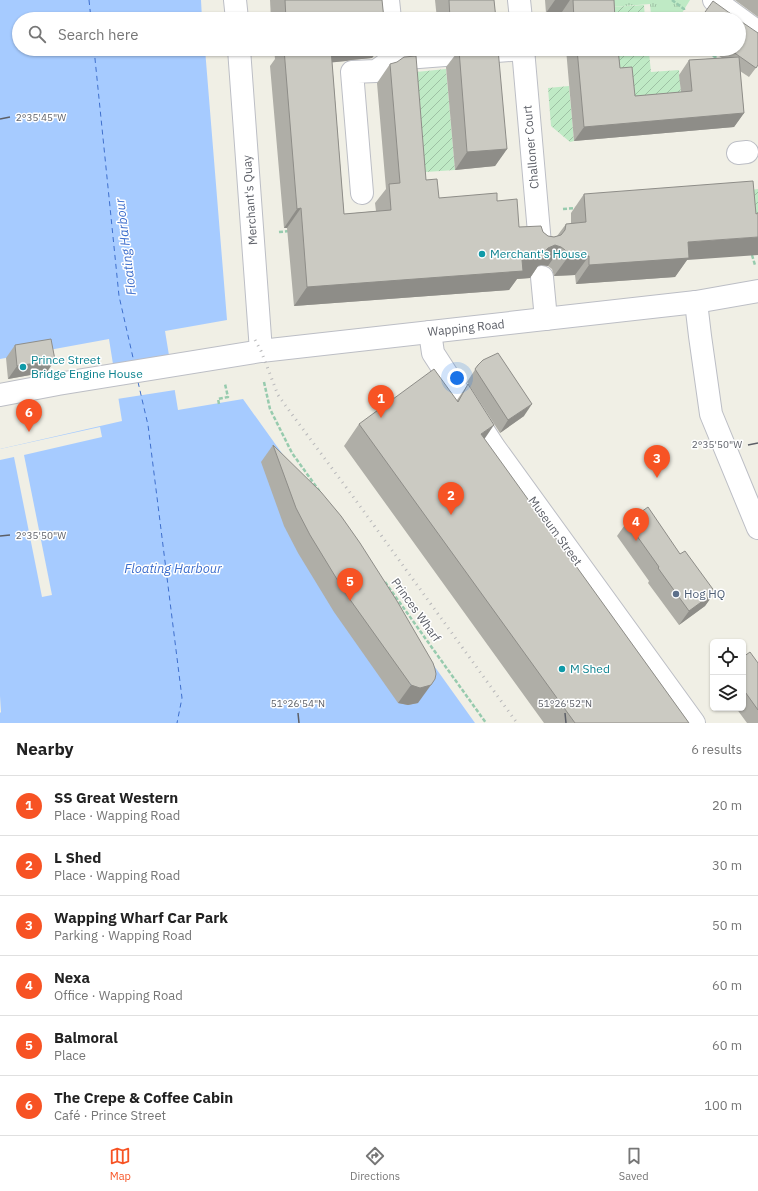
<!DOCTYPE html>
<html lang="en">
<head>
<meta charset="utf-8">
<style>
	:root { --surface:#fff; --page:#f6f6f6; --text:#222; --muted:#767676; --line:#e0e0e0; --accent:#f75324 }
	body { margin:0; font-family:"IBM Plex Sans",sans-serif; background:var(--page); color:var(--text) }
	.controls { position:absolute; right:12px; bottom:12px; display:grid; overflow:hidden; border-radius:6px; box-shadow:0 1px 3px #0004 }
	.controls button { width:36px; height:36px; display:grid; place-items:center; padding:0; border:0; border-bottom:1px solid var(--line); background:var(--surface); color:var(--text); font:20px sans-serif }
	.you { position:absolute; left:457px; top:378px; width:14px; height:14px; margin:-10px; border:3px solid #fff; border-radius:50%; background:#1a73e8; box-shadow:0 0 0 6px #1a73e833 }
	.badge { display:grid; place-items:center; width:26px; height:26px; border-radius:50%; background:var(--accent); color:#fff; font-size:13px; font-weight:700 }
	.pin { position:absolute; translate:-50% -33px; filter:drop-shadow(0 1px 2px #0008) }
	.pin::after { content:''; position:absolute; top:21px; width:14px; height:12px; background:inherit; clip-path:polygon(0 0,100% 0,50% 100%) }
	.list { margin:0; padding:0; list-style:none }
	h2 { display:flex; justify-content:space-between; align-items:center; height:52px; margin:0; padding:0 16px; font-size:17px }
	h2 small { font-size:13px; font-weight:400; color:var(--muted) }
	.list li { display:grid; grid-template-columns:26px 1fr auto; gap:12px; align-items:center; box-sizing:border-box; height:60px; padding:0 16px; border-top:1px solid var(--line) }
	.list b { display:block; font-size:15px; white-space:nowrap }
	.list p { margin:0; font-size:13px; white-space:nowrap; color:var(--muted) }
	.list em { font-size:13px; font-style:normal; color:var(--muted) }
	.icon { flex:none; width:22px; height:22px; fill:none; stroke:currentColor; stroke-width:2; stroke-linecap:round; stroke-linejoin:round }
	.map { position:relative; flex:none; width:758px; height:723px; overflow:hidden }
	.search { position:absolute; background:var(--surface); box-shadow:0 1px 3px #0004; left:12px; right:12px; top:12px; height:44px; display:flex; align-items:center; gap:10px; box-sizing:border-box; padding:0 14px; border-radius:22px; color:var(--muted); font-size:15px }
	.sheet { height:412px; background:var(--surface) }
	nav { display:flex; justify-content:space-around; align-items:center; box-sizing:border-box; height:56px; border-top:1px solid var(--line); background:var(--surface); font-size:11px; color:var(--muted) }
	nav a { display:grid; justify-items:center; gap:2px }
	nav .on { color:var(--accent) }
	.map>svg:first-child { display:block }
	.grass { fill:url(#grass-tufts) }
	.garden { fill:url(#garden-furrows) }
	.water { fill:#a6cbff }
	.pier { fill:#f0efe5 }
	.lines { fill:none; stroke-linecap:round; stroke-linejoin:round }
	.ferry { stroke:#3e6fcd; stroke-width:1; stroke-dasharray:5 4; stroke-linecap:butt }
	.minor-casing { stroke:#bcbec5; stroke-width:24 }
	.path { stroke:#97cbae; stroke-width:2.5; stroke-dasharray:4 2; stroke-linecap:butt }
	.minor { stroke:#fff; stroke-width:22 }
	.rail { stroke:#b8b8ba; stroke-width:3; stroke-dasharray:1 5; stroke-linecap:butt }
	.wall { fill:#afaea7 }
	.shaded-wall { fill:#8e8d88 }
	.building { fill:#cbcac2; stroke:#8e8d88 }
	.ticks { fill:none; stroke:#5c5f67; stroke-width:1.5 }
	.culture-dot { fill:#0f9aa8; stroke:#fff; stroke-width:1.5 }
	.service-dot { fill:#5c6f8a; stroke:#fff; stroke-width:1.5 }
	.labels { text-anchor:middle; stroke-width:3; stroke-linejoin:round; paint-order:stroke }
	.street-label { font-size:12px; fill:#5c5f67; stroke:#fff }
	.culture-label { font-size:12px; fill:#0d838f; stroke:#fff; text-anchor:start }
	.service-label { font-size:12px; fill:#4e5e75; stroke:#fff; text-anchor:start }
	.water-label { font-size:13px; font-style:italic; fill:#3e6fcd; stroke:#fff }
	.ticks-label { font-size:10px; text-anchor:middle; fill:#5c5f67; stroke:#fff; stroke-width:3; stroke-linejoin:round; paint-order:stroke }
</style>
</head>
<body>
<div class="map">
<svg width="758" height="723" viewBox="0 0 758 723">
	<defs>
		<pattern id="grass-tufts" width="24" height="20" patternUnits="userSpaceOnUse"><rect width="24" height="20" fill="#bfeac5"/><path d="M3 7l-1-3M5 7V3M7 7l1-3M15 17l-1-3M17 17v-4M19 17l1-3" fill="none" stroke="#9ec1a4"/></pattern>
		<pattern id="garden-furrows" width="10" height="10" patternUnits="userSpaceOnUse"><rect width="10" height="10" fill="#bfeac5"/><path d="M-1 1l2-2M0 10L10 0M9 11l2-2" fill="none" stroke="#9ec1a4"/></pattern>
	</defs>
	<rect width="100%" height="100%" fill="#f0efe5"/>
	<path class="grass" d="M610,0H690L682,13L651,15L650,4L611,7Z"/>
	<g class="garden">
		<path d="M644,5L645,19H604L611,7Z"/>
		<path d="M607,49H647V53H649L651,72L679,70L682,106L624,111Z"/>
		<path d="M446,69L455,170L411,173L406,73Z"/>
		<path d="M569,86L574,141L570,142L551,126L548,88Z"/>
		<path d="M758,189V230L750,190Z"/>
	</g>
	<path class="water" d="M0,0H201L202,19H19V49H205L227,320L165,331L178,410L243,399L475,723H0V713L1,712L0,696V449L122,421L109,339L0,359Z"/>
	<g class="pier">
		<path d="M173,361L176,382L175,390L117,399L112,366Z"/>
		<path d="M100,427L102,437L24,455L52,595L42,597L14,457L0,460V449Z"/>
	</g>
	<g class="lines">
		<g class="ferry">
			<path d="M89,0L91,19"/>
			<path d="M94,49L119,296L134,362"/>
			<path d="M138,382L148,425L182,698L177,723"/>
		</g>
		<defs>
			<g id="minor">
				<path d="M235,0L237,19"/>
				<path d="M388,0L390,19"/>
				<path d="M519,0L521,19"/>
				<path d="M714,0L758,32"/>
				<path d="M239,49L261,351"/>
				<path d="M523,49L540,244"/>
				<path d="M393,52V59L523,49"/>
				<path d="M738,153L747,152"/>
				<path d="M362,193L352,72L376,71L393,59"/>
				<path d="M542,277L546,319"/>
				<path d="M696,302L700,336L711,414L758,528"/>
				<path d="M430,332L433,353L494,447L694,723"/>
				<path d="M0,395L58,384L261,351L696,302L758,291"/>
			</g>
		</defs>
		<use href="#minor" class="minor-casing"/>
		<g class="path">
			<path d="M672,0L684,9V19"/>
			<path d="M703,49L718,59"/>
			<path d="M563,209L576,208"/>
			<path d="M279,232L290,231"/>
			<path d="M752,255L755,265"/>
			<path d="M264,382L270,409L292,453L320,492"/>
			<path d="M219,404L218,399L228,397L225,384"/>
			<path d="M385,582L486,723"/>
		</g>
		<use href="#minor" class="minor"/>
		<path class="rail" d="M255,340L261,351L278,395L288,409L357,502L517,723"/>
	</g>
	<g class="wall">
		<path d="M270,0H382L384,19H271Z"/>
		<path d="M435,0H494L496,19H437Z"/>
		<path d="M545,0H614L615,19H563L562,12L546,13Z"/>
		<path d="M735,0H758V17Z"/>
		<path d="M274,49H379L372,58L351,60L346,61L332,62L344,214L376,211L375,203L386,189L377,83L390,64L426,180L439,198L497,201L519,227L543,232L548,236L554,237L557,236L566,224H571V213L584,194L687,260L675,277L576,284L575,275L554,276L552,269L548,266L541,265L538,266L530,278L517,279L509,290L294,306L287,228H284L270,66L275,59Z"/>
		<path d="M566,49H618L620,68L635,96L681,92L679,75L689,60L722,58L709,49H739L758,65L749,77L740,71L744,113L734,127L574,141Z"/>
		<path d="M459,50L507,149L495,166L455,170L446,67Z"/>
		<path d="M15,345L47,372L8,379L6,358Z"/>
		<path d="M478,365L524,416L500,433L467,382Z"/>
		<path d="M468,384L484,439L689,723H544L344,446L359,424L457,400Z"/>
		<path d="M273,445L341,516L418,703L408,705L398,703L334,612L298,553L284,526L261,462Z"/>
		<path d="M627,522L680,554L715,592L705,606L679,625L648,583L649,581L617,536Z"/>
		<path d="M743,657L758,663V723H747L736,708H743Z"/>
	</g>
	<g class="shaded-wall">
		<path d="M555,0H570L562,12L546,13Z"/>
		<path d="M328,49H379L372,58L351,60L346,61L317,64Z"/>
		<path d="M744,113L734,127L574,141L584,127Z"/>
		<path d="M507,149L495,166L455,170L467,152Z"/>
		<path d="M301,208L287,228H284L297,209Z"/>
		<path d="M758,237V255L687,260L675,277L576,284L589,265L688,242Z"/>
		<path d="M555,245L561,247L548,266L541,265L538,266L530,278L517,279L509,290L294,306L307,287L522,260L548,248Z"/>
		<path d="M589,256L575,275L554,276L568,257Z"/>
		<path d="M55,360L47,372L8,379L17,366Z"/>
		<path d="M532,404L524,416L500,433L508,420Z"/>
		<path d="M494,425L479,447L481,434Z"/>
		<path d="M715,592L705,606L679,625L689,611Z"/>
		<path d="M411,685H431L418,703L408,705L398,703Z"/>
	</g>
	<g class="building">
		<path d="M285,0H382L384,19H286Z"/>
		<path d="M449,0H494L496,19H456V18L450,19Z"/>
		<path d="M573,0H614L615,19H574Z"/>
		<path d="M713,1L738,19H700Z"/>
		<path d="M739,20L758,33V65L756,68L729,49H739Z"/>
		<path d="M284,49H331L344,214L391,210L389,184L400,183L390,64L397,62L404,57L416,56L426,180L437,179L439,198L497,193V201L517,199L519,227L541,226L543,232L548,236L554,237L561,235L565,230L566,224L586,222L584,194L753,181L756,214L758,213V237L688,242L689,258L589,265V256L568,257L565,250L561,247L555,245L548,248L544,252L543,259L522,260L523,271L307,287L301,208L297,209Z"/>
		<path d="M470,49H498L507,149L467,152L459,50Z"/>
		<path d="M577,49H618L620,68L632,67L635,96L692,91L689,60L739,57L744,113L584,127Z"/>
		<path d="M51,339L55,360L17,366L15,345Z"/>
		<path d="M498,353L532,404L508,420L475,369L478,365L483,360Z"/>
		<path d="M434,369L458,402L468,384L494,425L481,434L689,723H575L359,424Z"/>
		<path d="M273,445L321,492L341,516L360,543L397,601L433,663L435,669L436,674L435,679L431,685L420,688L411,685L346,594L310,535L296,508Z"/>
		<path d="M648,507L680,554L685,551L715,592L689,611L658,568L659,567L627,522Z"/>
		<path d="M750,652L758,663V710L743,689V657Z"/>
	</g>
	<path class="ticks" d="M0,119L10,117M748,445L758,443M0,536L10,535M298,713L299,723M565,713L566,723"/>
	<g class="culture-dot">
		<circle cx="482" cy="254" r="4"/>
		<circle cx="23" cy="367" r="4"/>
		<circle cx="562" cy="669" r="4"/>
	</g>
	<circle class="service-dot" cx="676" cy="594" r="4"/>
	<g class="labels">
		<g class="street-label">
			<text transform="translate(531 147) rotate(-95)" y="4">Challoner Court</text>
			<text transform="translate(250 200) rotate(-94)" y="4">Merchant's Quay</text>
			<text transform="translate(466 328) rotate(-6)" y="4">Wapping Road</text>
			<text transform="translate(555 531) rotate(54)" y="4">Museum Street</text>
			<text transform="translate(416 610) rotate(54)" y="4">Princes Wharf</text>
		</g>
		<g class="culture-label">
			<text x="490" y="258">Merchant's House</text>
			<text x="31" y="364">Prince Street<tspan x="31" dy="14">Bridge Engine House</tspan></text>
			<text x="570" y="673">M Shed</text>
		</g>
		<g class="service-label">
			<text x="684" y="598">Hog HQ</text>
		</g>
		<g class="water-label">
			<text transform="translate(125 247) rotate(-97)" y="5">Floating Harbour</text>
			<text x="173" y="573">Floating Harbour</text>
		</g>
	</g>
	<g class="ticks-label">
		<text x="41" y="121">2°35'45"W</text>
		<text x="717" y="448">2°35'50"W</text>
		<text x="41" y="539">2°35'50"W</text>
		<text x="298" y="707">51°26'54"N</text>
		<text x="565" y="707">51°26'52"N</text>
	</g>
</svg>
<div class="controls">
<button><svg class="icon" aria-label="locate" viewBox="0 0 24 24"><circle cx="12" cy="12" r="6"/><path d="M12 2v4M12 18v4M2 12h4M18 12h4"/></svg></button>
<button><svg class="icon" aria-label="layers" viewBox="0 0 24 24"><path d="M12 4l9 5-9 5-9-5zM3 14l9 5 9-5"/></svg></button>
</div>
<div class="you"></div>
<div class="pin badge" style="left:381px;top:418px">1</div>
<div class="pin badge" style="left:451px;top:515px">2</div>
<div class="pin badge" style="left:657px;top:478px">3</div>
<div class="pin badge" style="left:636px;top:541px">4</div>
<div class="pin badge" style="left:350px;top:601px">5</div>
<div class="pin badge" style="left:29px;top:432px">6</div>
<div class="search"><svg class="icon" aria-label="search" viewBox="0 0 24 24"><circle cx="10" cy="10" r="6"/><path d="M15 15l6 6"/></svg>Search here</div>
</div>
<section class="sheet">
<h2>Nearby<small>6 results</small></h2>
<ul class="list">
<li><span class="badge">1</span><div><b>SS Great Western</b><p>Place · Wapping Road</p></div><em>20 m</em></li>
<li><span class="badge">2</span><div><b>L Shed</b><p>Place · Wapping Road</p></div><em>30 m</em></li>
<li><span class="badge">3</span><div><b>Wapping Wharf Car Park</b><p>Parking · Wapping Road</p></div><em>50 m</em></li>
<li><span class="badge">4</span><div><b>Nexa</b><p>Office · Wapping Road</p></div><em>60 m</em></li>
<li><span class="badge">5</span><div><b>Balmoral</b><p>Place</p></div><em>60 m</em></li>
<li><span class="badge">6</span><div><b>The Crepe &amp; Coffee Cabin</b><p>Café · Prince Street</p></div><em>100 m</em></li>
</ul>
</section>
<nav>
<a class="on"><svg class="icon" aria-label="map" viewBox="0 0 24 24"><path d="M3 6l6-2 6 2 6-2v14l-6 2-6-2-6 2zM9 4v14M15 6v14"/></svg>Map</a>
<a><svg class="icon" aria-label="directions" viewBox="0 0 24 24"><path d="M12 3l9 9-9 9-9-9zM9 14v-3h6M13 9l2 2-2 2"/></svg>Directions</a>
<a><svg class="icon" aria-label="saved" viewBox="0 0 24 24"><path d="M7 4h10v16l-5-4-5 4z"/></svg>Saved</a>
</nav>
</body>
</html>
